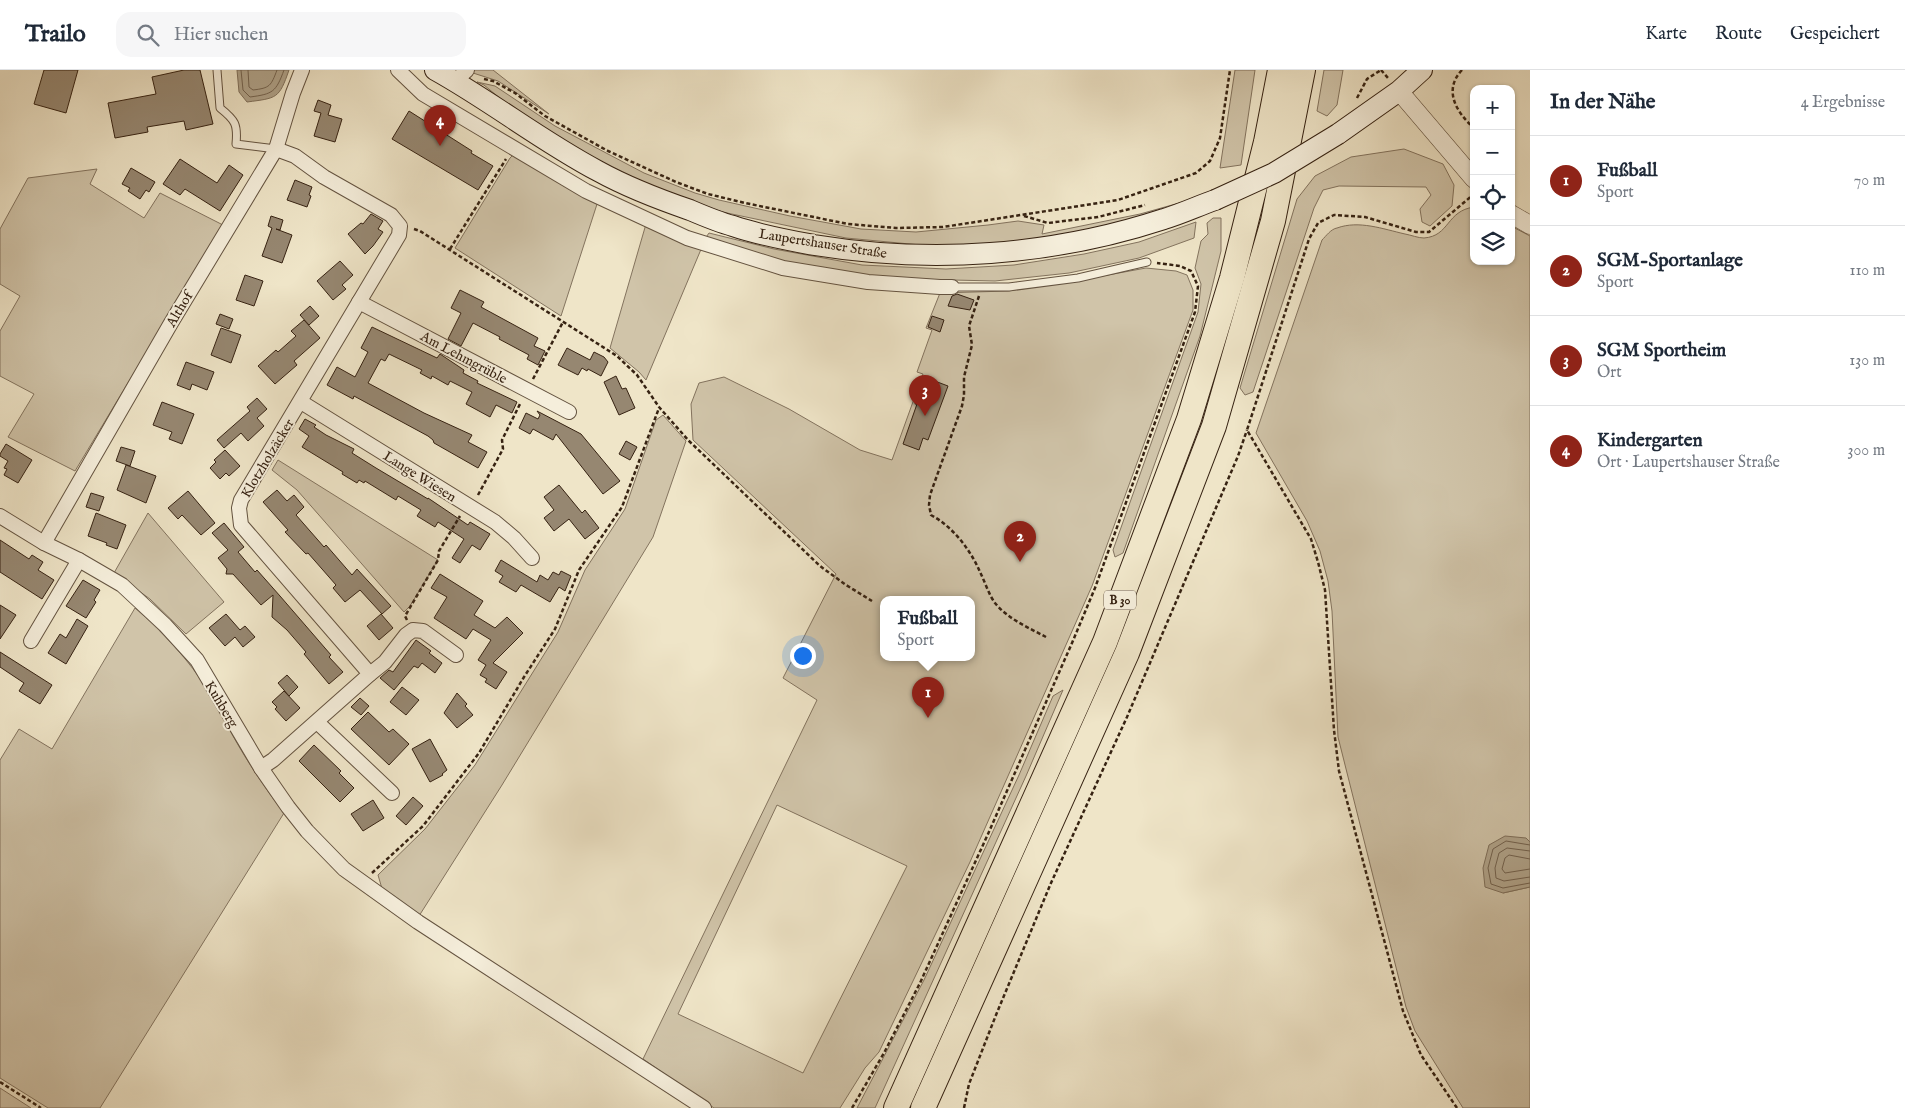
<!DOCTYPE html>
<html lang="de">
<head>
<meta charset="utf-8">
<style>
	:root { --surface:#fff; --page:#f6f6f7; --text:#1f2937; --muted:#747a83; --line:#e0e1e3; --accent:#8f2418 }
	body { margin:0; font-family:"IM FELL English",serif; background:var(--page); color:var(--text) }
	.controls { position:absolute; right:15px; top:15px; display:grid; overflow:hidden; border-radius:10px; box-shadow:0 1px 4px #0004 }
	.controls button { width:45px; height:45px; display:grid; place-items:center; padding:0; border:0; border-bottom:1px solid var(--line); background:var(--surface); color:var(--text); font:25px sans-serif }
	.you { position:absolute; left:802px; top:585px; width:18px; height:18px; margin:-12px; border:4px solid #fff; border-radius:50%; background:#1a73e8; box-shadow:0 0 0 8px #1a73e833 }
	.badge { display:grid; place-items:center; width:32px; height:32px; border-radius:50%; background:var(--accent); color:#fff; font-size:16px; font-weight:700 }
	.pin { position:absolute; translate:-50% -41px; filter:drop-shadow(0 1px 2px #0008) }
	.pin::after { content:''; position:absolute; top:26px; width:18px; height:15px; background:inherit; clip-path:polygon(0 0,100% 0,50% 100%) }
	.popup { position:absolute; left:880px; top:526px; width:95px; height:65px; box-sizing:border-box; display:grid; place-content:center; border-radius:10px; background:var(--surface); filter:drop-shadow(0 1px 4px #0005); font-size:16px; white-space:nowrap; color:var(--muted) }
	.popup b { font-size:19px; color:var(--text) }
	.popup::after { content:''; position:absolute; left:50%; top:100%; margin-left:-10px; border:10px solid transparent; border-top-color:var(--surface) }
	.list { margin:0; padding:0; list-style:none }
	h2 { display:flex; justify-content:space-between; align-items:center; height:65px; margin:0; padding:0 20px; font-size:21px }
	h2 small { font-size:16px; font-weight:400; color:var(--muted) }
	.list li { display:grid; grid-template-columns:32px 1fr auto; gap:15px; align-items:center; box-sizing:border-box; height:90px; padding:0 20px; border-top:1px solid var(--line) }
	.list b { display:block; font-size:19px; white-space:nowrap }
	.list p { margin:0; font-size:16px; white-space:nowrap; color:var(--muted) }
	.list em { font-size:16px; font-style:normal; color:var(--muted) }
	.icon { flex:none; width:28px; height:28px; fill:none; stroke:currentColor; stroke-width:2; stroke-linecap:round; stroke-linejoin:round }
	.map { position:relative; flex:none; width:1530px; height:1038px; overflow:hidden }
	header { display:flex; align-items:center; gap:30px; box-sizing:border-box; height:70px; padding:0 25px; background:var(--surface); border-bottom:1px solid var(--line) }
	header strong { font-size:24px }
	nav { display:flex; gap:28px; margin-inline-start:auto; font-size:18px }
	.search { width:350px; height:45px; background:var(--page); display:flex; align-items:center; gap:12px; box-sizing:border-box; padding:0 18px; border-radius:15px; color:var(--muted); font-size:19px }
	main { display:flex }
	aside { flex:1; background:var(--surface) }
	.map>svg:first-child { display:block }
	.green { fill:#d0c4a9; stroke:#83735e; fill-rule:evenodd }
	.water { fill:#b0a38a; stroke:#7f6f5a }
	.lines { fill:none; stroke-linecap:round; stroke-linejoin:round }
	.shore { stroke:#73624e; stroke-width:1 }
	.building { fill:#968771; stroke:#362212 }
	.service-casing { stroke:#645340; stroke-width:9 }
	.minor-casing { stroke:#645340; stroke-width:16 }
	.tertiary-casing { stroke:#645340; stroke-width:19 }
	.secondary-casing { stroke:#362212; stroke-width:22 }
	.trunk-casing { stroke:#362212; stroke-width:26 }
	.path { stroke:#362212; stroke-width:2.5; stroke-dasharray:4 2.5; stroke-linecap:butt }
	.service { stroke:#f5eedb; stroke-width:7 }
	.minor { stroke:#f5eedb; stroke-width:14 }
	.tertiary { stroke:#f5eedb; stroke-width:18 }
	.secondary { stroke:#f5eedb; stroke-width:20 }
	.trunk { stroke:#efe5c8; stroke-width:24 }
	.secondary-bridge-casing { stroke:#362212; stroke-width:22; stroke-linecap:butt }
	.secondary-bridge { stroke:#f5eedb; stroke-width:20 }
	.labels { text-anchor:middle; stroke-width:4; stroke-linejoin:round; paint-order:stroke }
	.shield { fill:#f5eedb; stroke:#6f5f4e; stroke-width:1 }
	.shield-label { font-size:12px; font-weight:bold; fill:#362212 }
	.street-label { font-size:14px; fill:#362212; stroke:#f5eedb }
</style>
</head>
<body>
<header>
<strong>Trailo</strong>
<div class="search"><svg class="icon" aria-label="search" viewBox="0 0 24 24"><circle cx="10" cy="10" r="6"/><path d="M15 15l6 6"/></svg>Hier suchen</div>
<nav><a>Karte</a><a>Route</a><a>Gespeichert</a></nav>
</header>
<main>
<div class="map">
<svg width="1530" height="1038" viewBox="0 0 1530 1038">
	<rect width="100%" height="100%" fill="#efe5c8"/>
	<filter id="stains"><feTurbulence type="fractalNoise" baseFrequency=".004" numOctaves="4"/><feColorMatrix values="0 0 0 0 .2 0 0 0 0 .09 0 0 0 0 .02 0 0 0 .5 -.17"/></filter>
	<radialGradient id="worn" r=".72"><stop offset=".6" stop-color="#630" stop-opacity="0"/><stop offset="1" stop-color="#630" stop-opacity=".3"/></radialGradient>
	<g class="green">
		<path d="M474,0H493L549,44L498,11L473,3Z"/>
		<path d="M1235,0H1255L1241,95L1220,98Z"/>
		<path d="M1324,0H1343L1337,35L1327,46L1317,41Z"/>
		<path d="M477,12L495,16L555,56L644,103L695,123L719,130L790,146L861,159L916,162L988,155L1018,151L1044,155L1042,164L1140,144L1204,126L1111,158L999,174L942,177L846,168L727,143L676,129L589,87L508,35L484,15Z"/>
		<path d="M1404,79L1443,94L1454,115L1452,136L1430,156L1422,152L1420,139L1431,125L1426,117L1339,116L1323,120L1314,138L1253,322L1245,325L1240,318L1297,129L1315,106L1351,87Z"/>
		<path d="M514,84L598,131L561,246L455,178L510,88Z"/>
		<path d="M97,99L90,114L144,148L160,123L223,155L75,401L8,367L34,324L0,306V261L20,226L0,214V159L28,108Z"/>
		<path d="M1474,137V191H1511V156L1530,166V772L1526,768L1503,823L1530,817V1038H1463L1415,961L1406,937L1338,667L1332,541L1328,511L1320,481L1307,451L1256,363L1322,170C1326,166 1331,159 1337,158C1359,150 1383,159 1405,164C1411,165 1418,168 1424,168C1450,166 1446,141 1474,137Z"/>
		<path d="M1213,148H1221V181L1200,266L1123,483L1115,487L1113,480L1198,242L1201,214L1195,198L1201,171L1208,164L1207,153Z"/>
		<path d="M1196,152L1194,168L1139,188L1069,203L995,211L869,208L782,193L704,170L709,163L774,179L862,195L946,199L1014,195L1084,184L1139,172Z"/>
		<path d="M646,154L702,177L646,310L639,302L610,278Z"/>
		<path d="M1146,198L1176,201L1187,205L1193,220V240L1092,516L970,792L879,982L865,998L840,1038H714L643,989L817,630L783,608L836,504L693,370L691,334L699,313L724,307L789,339L860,380L892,390L923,304L917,302L932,260L926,258L940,223L1008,221L1075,211ZM884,529H972V587H884ZM777,735L907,796L803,1003L678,944Z"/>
		<path d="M663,345L686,371L653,467L502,715L419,846L383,822L378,805L425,759L475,695L558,562L585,500L625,439L656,350Z"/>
		<path d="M278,390L438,490L410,536L404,542L297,420L272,400Z"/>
		<path d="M148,443L224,532L186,564L150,529L114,503Z"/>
		<path d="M135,538C163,562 189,590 209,622C218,636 225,651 233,666C248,693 265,718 284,743L100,1038H48L0,1008V690L19,659L52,679Z"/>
		<path d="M1063,620L1026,706L875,1038H857L924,910L1019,705L1053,626Z"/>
		<path d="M0,1018L31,1038H0Z"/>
	</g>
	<g class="water">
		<path d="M237,0H289C279,29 277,28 247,32L239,22Z"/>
		<path d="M1505,766L1526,768L1530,772V817L1503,823L1485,817L1483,798L1489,775Z"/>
	</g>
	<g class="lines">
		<g class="shore">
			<path d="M241,0L243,20L250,27C273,24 276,22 284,0"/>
			<path d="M248,0L249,17L253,20C270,18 271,16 277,0"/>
			<path d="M1530,775L1506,771L1493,779L1488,798L1491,814L1503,818L1530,813"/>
			<path d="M1530,781L1507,778L1499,783L1495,798L1496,808L1504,811L1530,807"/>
			<path d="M1530,789L1509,785L1505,788L1502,799L1505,803L1530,799"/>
		</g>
	</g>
	<g class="building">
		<path d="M44,0H78L66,43L34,34Z"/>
		<path d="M184,0H200L213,54L186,60L184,51L147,57L148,62L115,68L108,33L156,24L152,7Z"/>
		<path d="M318,30L331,35L328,45L342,49L335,72L314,66L321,43L314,41Z"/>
		<path d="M409,41L472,81L471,83L493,96L478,120L392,69Z"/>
		<path d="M180,89L217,113L229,95L243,105L220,141L185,119L180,125L163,114Z"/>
		<path d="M131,98L155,112L149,122L146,120L140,129L128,121L130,118L122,114Z"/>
		<path d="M295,110L312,117L309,125L311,126L307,137L287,130Z"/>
		<path d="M371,144L383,151L378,159L383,162L373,176L365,184L348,164L361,153L363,154Z"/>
		<path d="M271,146L283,150L280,160L276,159L292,165L282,193L262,186L272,158L268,156Z"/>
		<path d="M340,191L353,205L342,215L346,219L333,230L317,211Z"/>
		<path d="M245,205L263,211L254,236L236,230Z"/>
		<path d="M460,220L484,232L481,237L538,268L534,276L545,281L538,295L527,289L529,285L499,269L500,267L473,253L461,276L448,269L461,243L451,238Z"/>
		<path d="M957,224L974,230L970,240L948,236L952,226Z"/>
		<path d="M310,236L319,246L309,255L300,245Z"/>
		<path d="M220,244L233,249L229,259L216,254Z"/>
		<path d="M932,246L944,250L940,262L928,257Z"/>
		<path d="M304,250L320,268L294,291L297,295L275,314L258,296L276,280L278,282L296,266L291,261Z"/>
		<path d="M372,257L437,288L440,284L464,300L463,303L478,311L477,313L517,332L512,343L496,335L490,347L466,334L472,322L450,311L448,315L432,306L431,309L420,303L422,300L389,284L385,291L381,289L368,313L424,343L472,365L468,372L487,382L478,398L434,373L433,370L428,366L354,326L353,329L327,315L337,297L355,307L368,282L361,278Z"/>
		<path d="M221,258L241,265L231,293L211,285Z"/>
		<path d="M567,278L590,290L594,282L604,287L608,292L601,306L588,299L587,301L582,298L578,305L558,295Z"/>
		<path d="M186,292L214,302L207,320L192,314L190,320L177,315Z"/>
		<path d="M616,306L622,319L626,318L635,338L619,345L604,312Z"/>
		<path d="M924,307L948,316L928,370L923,368L919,380L903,374L917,334H915Z"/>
		<path d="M257,328L267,339L257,348L264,356L248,371L241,363L224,378L217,370L250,341L247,337Z"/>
		<path d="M162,332L194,344L182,374L169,369L172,362L153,355Z"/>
		<path d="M537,341L581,364L620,411L603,424L556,364L553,370L533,359L530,364L519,358L526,343L538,349L540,345Z"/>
		<path d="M305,349L316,355L314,357L326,365L354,379L352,383L376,398L428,429V428L468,455L470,452L490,464L480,480L472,475L460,493L452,488L464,469L438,452L435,457L417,446L421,440L398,426L396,430L365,411L364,413L359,410L357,413L342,404L343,402L302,377L309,366L299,359Z"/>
		<path d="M626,371L637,377L630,390L619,384Z"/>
		<path d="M6,374L32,390L18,413L4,405L7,399L4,398L8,391L0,386V384Z"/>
		<path d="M121,377L135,381L130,396L116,391Z"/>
		<path d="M225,380L240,396L229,406L226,403L220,409L210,398L216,392L214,390Z"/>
		<path d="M126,395L156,406L146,433L117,420Z"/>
		<path d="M559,415L582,443L585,440L599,458L585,469L569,449L554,461L544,448L554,440L544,427Z"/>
		<path d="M277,420L287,431L294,425L304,437L296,445L324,477L326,475L352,505L357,499L391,536L382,544L360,520L345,532L333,518L336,515L308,483L306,484L285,462L288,460L263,432Z"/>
		<path d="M188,421L215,453L201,465L182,445L178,449L168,438Z"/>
		<path d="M91,423L104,427L99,441L86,437Z"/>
		<path d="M96,443L126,455L117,479L106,475L107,473L88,466Z"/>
		<path d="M224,453L244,477L238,482L255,502L257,500L280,526L331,585L329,587L343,602L329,614L304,584L306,582L287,560L272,547L273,525L261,535L233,504H226L227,499L218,488L228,480L212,463Z"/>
		<path d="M0,470L29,489L32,485L43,492L38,500L54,510L42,529L0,502Z"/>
		<path d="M501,490L537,512L540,505L548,510L553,502L559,505L561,501L571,506L565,521L559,517L550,532L521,515L516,522L499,512L503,506L495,501Z"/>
		<path d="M440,504L483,531L474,545L495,558L507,547L523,563L493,593L507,602L496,619L485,612L487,609L480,605L486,595L478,590L491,570L473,559L466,569L434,548L447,527L431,518Z"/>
		<path d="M83,510L100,520L94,530L96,532L86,548L66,536Z"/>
		<path d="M0,535L16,545L0,569Z"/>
		<path d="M226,544L240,560L245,556L255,567L243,577L235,567L225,576L209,558Z"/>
		<path d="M381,544L393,558L379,570L367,556Z"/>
		<path d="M77,549L88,556L66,594L48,583L60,564L66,568Z"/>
		<path d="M416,570L431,581L429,583L442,593L435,603L422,593L418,598L414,596L394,620L380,608L389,600L393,602Z"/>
		<path d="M0,582L52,615L40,634L19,621L24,613L0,597Z"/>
		<path d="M287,605L298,617L289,626L278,613Z"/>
		<path d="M402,617L419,630L406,645L390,632Z"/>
		<path d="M284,621L300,638L286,651L275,639L277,637L272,632Z"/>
		<path d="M457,623L467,634L465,636L473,645L457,658L444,643Z"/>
		<path d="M360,628L369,636L361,645L351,637Z"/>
		<path d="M368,642L389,662L393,659L409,674L389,695L351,659Z"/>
		<path d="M430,669L447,700L442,704L443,705L430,712L412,679Z"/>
		<path d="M314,675L341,701L339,703L354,718L340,732L299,691Z"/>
		<path d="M413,727L423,736L406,755L396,746Z"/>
		<path d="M373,730L384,748L363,761L351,744Z"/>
	</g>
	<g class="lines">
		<defs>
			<g id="service">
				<path d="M217,0L220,38C235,50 238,54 236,74L276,79"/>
				<path d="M952,217H1009L1078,208L1147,192"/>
			</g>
			<g id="minor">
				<path d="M398,0L423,24L586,121L687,168L783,198L868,212L940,217H952"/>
				<path d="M455,11L467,0"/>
				<path d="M359,232L569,342"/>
				<path d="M301,332L495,452L514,468L532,488"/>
				<path d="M0,446L44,473L79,490L122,515L165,555L197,590L261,698L288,737L307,761L344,799L418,852L704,1038"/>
				<path d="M44,473L171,253L276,79L293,23L302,0"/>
				<path d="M31,571L79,490"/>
				<path d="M370,604L385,592L406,565L413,560L423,561L456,585"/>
				<path d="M317,652L392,723"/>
				<path d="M261,698L273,690L370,604L241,455L239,438L241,430L399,165L400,156L391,145L324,107L295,86L276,79"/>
			</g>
			<g id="tertiary">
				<path d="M1399,21L1474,109"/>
				<path d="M1511,144L1530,155"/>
			</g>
			<g id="secondary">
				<path d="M435,0C491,31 541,71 598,101C627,117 658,129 690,140C704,146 718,152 733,156C759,165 787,170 814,175C931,194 1051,186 1164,149C1181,144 1198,136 1215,130"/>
				<path d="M1338,64L1399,21L1422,0"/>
			</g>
			<g id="trunk">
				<path d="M896,1038L1105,572L1189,349L1232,208L1266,72L1280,0"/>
				<path d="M923,1038L1127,583L1214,356L1273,151L1303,0"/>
			</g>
		</defs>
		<use href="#service" class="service-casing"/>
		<use href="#minor" class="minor-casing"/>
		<use href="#tertiary" class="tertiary-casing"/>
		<use href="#secondary" class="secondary-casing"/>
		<use href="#trunk" class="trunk-casing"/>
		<g class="path">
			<path d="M1381,0L1388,8"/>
			<path d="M1462,0C1443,20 1456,42 1474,58"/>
			<path d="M484,9L493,11L515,23L545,46L608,81L676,112L708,124L745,133L848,154L896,158L943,157L1118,130L1196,103L1210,91L1220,68L1230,0"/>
			<path d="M1357,28L1367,9L1381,0"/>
			<path d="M1024,146L1048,153L1098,147L1145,135"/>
			<path d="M414,159L420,161L617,286L637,305L659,337L689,371L820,496L846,515L872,531"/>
			<path d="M450,179L506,89"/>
			<path d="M979,226L969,256L972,275L964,307V325L962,336L930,425L929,435L931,445C953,457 970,479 980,502C985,512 989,525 995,533C1008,549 1029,558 1046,567"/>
			<path d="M533,309L563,252"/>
			<path d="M478,425L503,379L502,370L521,332"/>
			<path d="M407,550L405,546L438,490L439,481L460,446"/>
			<path d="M372,803L423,756L479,683L524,607L555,559L579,500L622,437L659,338"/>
			<path d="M0,1012L41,1038"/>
			<path d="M852,1038L884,983L920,913L988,764L1072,573L1095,518L1195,242L1198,216L1191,201L1180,196L1157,193"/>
			<path d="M964,1038L969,1014L996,945L1051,813L1127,647L1238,386L1247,360"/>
			<path d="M1457,1038L1421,985L1403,941L1339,701L1334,660L1325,520L1318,492L1311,469L1247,360L1309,169L1318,153L1334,145L1365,147L1416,162H1429L1474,124"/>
		</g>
		<use href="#service" class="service"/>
		<use href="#minor" class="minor"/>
		<use href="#tertiary" class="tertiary"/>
		<use href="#secondary" class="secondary"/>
		<use href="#trunk" class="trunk"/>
		<defs>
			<path id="secondary-bridge" d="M1215,130L1274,103L1338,64"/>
		</defs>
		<use href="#secondary-bridge" class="secondary-bridge-casing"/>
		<use href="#secondary-bridge" class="secondary-bridge"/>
	</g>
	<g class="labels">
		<rect class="shield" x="1104" y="520.5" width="32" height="19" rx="4"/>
		<g class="shield-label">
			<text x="1120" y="534">B 30</text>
		</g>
		<g class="street-label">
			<text transform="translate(823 173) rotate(9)" y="5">Laupertshauser Straße</text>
			<text transform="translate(179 239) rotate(-59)" y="5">Althof</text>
			<text transform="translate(464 287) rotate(28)" y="5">Am Lehmgrüble</text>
			<text transform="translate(267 388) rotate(-59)" y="5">Klotzholzäcker</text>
			<text transform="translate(420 406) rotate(32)" y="5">Lange Wiesen</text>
			<text transform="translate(222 634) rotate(59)" y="5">Kuhberg</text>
		</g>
	</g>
	<rect width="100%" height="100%" filter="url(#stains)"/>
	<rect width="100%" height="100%" fill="url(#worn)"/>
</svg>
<div class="controls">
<button>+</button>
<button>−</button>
<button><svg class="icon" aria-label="locate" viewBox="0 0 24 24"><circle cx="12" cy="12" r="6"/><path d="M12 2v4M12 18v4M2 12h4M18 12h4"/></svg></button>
<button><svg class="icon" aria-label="layers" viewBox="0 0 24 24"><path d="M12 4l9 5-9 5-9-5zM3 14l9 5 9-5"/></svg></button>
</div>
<div class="you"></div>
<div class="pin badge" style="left:928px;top:648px">1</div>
<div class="popup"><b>Fußball</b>Sport</div>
<div class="pin badge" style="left:1020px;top:492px">2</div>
<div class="pin badge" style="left:925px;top:346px">3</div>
<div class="pin badge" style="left:440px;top:76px">4</div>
</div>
<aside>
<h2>In der Nähe<small>4 Ergebnisse</small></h2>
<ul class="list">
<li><span class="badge">1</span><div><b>Fußball</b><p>Sport</p></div><em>70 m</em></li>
<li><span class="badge">2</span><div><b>SGM-Sportanlage</b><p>Sport</p></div><em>110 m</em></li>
<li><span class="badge">3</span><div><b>SGM Sportheim</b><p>Ort</p></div><em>130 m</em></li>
<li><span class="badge">4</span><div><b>Kindergarten</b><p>Ort · Laupertshauser Straße</p></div><em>300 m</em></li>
</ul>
</aside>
</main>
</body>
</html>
